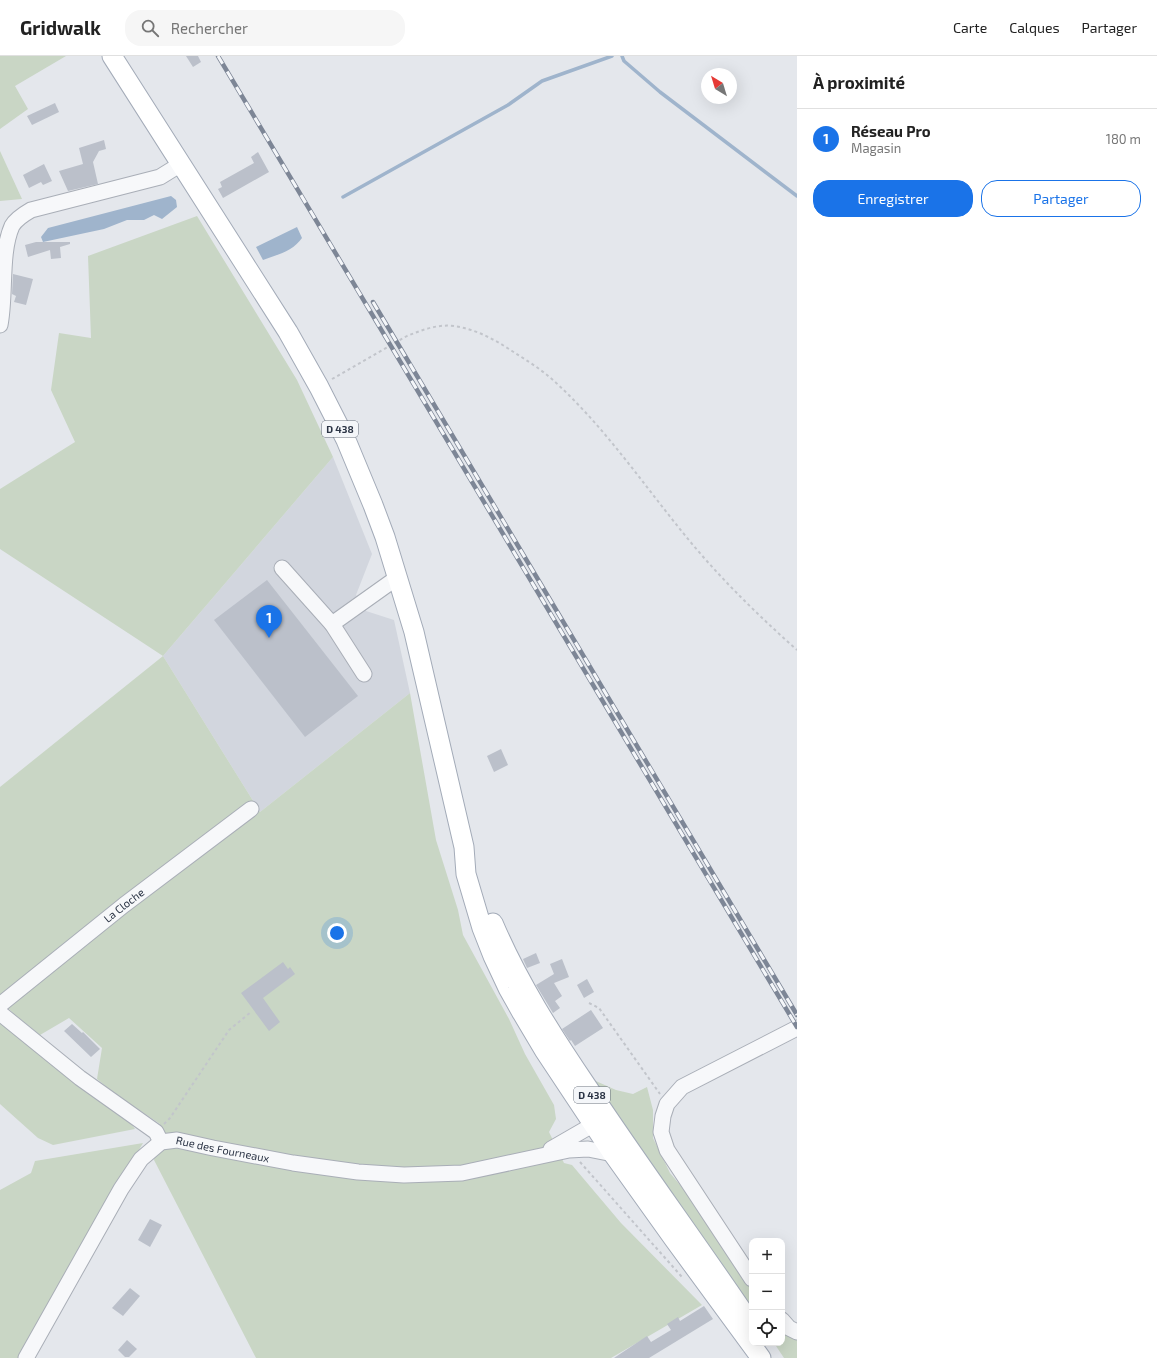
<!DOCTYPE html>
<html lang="fr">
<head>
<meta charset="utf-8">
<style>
	:root { --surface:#fff; --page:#f6f6f6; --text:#222; --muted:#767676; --line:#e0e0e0; --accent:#1a73e8 }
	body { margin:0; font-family:"Exo 2",sans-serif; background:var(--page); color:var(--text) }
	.controls { position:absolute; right:12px; bottom:12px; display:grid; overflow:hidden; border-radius:8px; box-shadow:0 4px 16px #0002 }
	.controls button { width:36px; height:36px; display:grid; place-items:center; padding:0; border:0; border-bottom:1px solid var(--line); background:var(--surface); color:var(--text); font:20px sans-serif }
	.compass { position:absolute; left:701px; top:12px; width:36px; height:36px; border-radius:50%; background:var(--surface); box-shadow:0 4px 16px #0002; rotate:322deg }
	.you { position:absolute; left:337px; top:877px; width:14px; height:14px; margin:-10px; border:3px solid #fff; border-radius:50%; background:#1a73e8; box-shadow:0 0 0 6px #1a73e833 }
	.badge { display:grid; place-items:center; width:26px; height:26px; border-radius:50%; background:var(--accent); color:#fff; font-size:13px; font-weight:700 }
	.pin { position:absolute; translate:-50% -33px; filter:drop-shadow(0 1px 2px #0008) }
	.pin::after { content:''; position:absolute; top:21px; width:14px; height:12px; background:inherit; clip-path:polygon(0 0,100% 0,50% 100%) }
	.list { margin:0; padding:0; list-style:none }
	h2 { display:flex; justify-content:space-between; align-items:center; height:52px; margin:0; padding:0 16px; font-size:17px }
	h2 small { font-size:13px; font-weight:400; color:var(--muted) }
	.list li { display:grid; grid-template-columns:26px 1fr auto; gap:12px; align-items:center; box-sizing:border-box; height:60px; padding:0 16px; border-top:1px solid var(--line) }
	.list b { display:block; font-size:15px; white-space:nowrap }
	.list p { margin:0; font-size:13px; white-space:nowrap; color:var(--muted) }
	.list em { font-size:13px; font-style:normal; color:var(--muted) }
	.actions { display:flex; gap:8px; padding:12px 16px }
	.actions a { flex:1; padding:9px 0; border:1px solid var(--accent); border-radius:16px; text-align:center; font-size:14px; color:var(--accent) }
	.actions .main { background:var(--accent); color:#fff }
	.icon { flex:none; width:22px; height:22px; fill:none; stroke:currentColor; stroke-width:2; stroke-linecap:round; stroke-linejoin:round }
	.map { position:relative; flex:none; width:797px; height:1302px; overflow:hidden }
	header { display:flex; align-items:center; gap:24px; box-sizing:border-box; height:56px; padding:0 20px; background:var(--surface); border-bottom:1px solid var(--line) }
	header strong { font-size:19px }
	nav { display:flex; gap:22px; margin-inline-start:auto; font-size:14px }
	.search { width:280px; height:36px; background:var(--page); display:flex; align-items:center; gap:10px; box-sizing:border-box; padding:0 14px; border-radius:16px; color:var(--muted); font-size:15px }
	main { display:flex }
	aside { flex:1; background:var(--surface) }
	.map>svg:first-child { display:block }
	.built { fill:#d2d6de }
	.green { fill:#c9d6c5 }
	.water { fill:#9fb4cc }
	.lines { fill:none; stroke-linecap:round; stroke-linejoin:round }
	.stream { stroke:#9fb4cc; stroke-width:3.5 }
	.building { fill:#bbc0ca }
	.minor-casing { stroke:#a9aeb7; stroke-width:17 }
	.major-casing { stroke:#a3abb8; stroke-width:21 }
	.path { stroke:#c2c5cb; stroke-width:2; stroke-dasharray:3 3; stroke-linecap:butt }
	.minor { stroke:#f7f8fa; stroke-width:15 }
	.major { stroke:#fff; stroke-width:19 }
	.rail-casing { stroke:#7d8696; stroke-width:4.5 }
	.rail { stroke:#f4f6f9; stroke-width:3; stroke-dasharray:9; stroke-linecap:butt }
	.labels { text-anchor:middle; stroke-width:3.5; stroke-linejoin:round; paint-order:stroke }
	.shield { fill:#f4f6f9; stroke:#676e7b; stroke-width:1 }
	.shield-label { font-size:10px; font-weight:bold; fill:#2b3445 }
	.street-label { font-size:11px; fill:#2b3445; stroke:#f4f6f9 }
</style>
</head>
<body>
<header>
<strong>Gridwalk</strong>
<div class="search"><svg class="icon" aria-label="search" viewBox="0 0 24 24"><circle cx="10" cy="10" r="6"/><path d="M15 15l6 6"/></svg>Rechercher</div>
<nav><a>Carte</a><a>Calques</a><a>Partager</a></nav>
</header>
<main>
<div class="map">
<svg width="797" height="1302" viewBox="0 0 797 1302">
	<rect width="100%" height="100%" fill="#e4e7ec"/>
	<path class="built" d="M333,401L372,498L356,539L366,555L394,564L410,637L260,756L163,600Z"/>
	<g class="green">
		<path d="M0,0H66L15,30L28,53L0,73Z"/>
		<path d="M0,95L22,143L0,145Z"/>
		<path d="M197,160L297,324L333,401L163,600L260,756L410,637L436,784L458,854L463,879L509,963L525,998L554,1049L556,1063L549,1076L564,1107L572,1109L621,1167L702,1249L611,1302H256L154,1104L160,1068L114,1037L97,1023L102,992L69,962L40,979L14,958L0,944V731L163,600L0,493V433L75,386L51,334L59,277L91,282L88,200Z"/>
		<path d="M0,963L128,1063L135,1073L53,1089L38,1082L0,1048Z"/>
		<path d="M589,1022L616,1034L633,1038L647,1031L653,1054V1082L670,1117L691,1142L752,1234V1255Z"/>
		<path d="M143,1087L18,1302H0V1134L31,1117L35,1105Z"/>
		<path d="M782,1274L797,1284V1302H784L774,1287H782Z"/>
	</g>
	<g class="water">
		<path d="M171,140L176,144L177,151L162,163L154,159L144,164H127L104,173L43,186L41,181L48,172Z"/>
		<path d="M297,171L302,182C293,195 277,199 263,204L256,191Z"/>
	</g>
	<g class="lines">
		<g class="stream">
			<path d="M622,0L624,5L660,36L797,140"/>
			<path d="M343,141L508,49L542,25L612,0"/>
		</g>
	</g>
	<g class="building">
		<path d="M186,0H198L201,6L193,11Z"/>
		<path d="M55,47L59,56L32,69L27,60Z"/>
		<path d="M104,84L106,93L99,95L93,106L98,128L68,135L59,115L83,108L79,92Z"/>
		<path d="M258,96L269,116L223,142L218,133L222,131L220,126L254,107L251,101Z"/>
		<path d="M44,108L52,125L43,129L41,126L29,132L23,119Z"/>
		<path d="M36,186H70V188L60,191L61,202L51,203L50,194L28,201L25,189Z"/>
		<path d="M13,218L33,223L26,249L14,246L16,240L12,238Z"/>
		<path d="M267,524L358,640L305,681L214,564Z"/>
		<path d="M501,693L508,709L494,716L487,700Z"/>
		<path d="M536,897L540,907L527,912L523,903Z"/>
		<path d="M562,903L569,921L554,927L562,940L555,945L560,952L553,957L536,929L554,918L550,908Z"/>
		<path d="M283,906L288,913L290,911L295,918L263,942L280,966L269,975L241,937Z"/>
		<path d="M587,923L594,936L584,942L577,929Z"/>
		<path d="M591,954L603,972L575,990L571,984L570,985L562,973Z"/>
		<path d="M72,968L82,977L83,976L100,993L91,1001L64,975Z"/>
		<path d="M150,1163L162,1169L150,1191L138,1184Z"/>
		<path d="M130,1232L140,1240L123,1260L112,1252Z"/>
		<path d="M704,1250L713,1263L649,1302H614L647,1280L651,1286L671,1274L667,1268L678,1261L680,1265Z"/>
		<path d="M127,1284L137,1293L129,1301H125L118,1294Z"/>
	</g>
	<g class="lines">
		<defs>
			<g id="minor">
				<path d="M0,269C6,239 0,197 12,170C16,163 24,158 31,154L160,121L181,108"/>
				<path d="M282,512L332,568L364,618"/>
				<path d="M332,568L398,521"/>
				<path id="s1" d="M0,949L124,849L251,753"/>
				<path d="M0,957L80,1022L156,1076L161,1086"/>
				<path d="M551,1093L596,1067L604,1068"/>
				<path d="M752,1223L667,1094L661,1076L663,1060L667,1048L682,1031L797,972"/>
				<path d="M782,1264L789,1272L797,1276"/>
				<path id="s2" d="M26,1302L121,1133L141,1103L161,1086L177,1084L213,1092L293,1107L358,1116L404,1119L462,1117L569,1094L588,1093L613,1098"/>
			</g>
			<g id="major">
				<path d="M112,0L288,276L319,331L346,384L373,449L385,481L414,576L464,791L466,818L482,872L493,900L508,932L522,957L544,994L613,1098L673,1182L761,1302"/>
				<path d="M493,867C518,926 552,979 588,1032C641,1112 698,1189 752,1269"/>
			</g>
		</defs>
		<use href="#minor" class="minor-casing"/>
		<use href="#major" class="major-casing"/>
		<g class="path">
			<path d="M332,323L407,280C422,274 437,268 454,270C475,273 494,283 512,295C526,304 541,313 554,325C607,373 647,434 693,489C725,527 760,561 797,594"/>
			<path d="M589,947L599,952L660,1038"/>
			<path d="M164,1068L170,1062L229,974L251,956"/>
			<path d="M580,1106L682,1221"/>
		</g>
		<use href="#minor" class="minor"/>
		<use href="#major" class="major"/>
		<defs>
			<g id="rail">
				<path d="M218,0L797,971"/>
				<path d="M373,246L797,959"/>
			</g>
		</defs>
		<use href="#rail" class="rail-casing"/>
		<use href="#rail" class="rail"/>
	</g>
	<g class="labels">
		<g class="shield">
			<rect x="322" y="365" width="36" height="16" rx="3"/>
			<rect x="574" y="1031" width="36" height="16" rx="3"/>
		</g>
		<g class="shield-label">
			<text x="340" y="377">D 438</text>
			<text x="592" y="1043">D 438</text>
		</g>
		<g class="street-label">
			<text dy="4" stroke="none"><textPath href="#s1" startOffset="159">La Cloche</textPath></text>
			<text dy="4" stroke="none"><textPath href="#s2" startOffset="319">Rue des Fourneaux</textPath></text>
		</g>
	</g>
</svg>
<div class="controls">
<button>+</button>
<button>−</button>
<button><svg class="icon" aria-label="locate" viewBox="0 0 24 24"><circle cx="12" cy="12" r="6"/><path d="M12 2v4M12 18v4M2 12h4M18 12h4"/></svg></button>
</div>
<svg class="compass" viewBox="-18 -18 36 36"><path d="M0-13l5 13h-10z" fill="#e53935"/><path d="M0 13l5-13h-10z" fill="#767676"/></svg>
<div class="you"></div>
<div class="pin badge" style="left:269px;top:582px">1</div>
</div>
<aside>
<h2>À proximité<small></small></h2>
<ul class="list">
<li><span class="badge">1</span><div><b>Réseau Pro</b><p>Magasin</p></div><em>180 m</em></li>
</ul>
<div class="actions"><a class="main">Enregistrer</a><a>Partager</a></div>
</aside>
</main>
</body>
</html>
